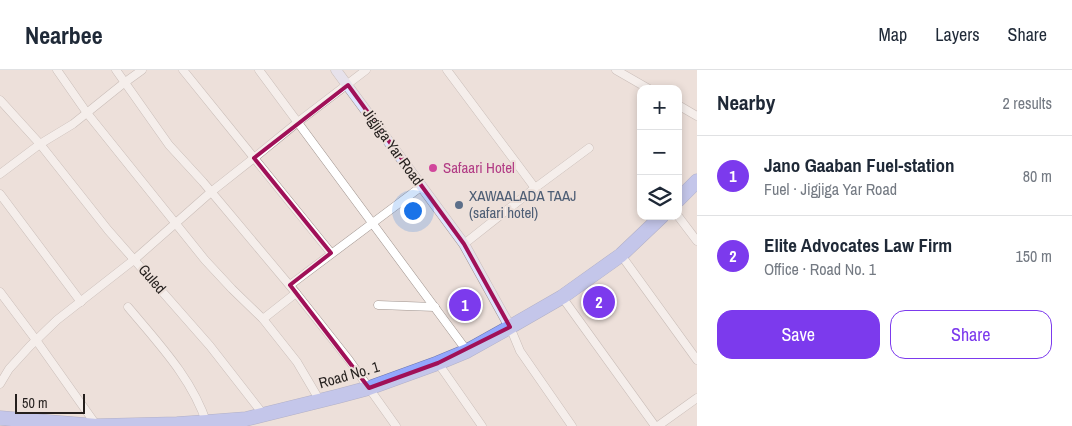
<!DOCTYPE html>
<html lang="en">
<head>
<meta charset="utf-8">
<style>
	:root { --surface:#fff; --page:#f6f6f7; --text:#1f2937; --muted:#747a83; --line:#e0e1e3; --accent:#7c3aed }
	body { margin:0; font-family:"Archivo Narrow",sans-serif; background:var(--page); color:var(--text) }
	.controls { position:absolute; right:15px; top:15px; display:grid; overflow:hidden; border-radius:10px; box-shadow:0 2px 8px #0003 }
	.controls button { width:45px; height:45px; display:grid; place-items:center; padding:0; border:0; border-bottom:1px solid var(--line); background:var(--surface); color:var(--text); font:25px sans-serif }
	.scale { position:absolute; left:15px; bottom:12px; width:70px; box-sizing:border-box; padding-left:5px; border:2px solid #241f1d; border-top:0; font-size:14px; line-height:18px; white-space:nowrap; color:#241f1d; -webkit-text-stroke:4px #ede0da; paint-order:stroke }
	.you { position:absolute; left:412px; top:140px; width:18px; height:18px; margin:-12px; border:4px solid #fff; border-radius:50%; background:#1a73e8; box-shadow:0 0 0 8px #1a73e833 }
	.badge { display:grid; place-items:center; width:32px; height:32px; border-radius:50%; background:var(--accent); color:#fff; font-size:16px; font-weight:700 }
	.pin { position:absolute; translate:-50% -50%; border:2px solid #fff; box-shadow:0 1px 5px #0006 }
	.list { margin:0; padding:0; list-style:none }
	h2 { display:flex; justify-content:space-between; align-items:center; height:65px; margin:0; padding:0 20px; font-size:21px }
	h2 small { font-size:16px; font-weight:400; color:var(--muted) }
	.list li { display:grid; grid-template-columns:32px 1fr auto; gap:15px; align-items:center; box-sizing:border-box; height:80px; padding:0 20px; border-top:1px solid var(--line) }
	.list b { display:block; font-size:19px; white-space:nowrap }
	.list p { margin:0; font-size:16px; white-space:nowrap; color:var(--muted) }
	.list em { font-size:16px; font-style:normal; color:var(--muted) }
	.actions { display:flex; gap:10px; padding:15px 20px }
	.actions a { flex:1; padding:11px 0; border:1px solid var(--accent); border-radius:15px; text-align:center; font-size:18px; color:var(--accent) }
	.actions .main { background:var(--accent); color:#fff }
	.icon { flex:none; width:28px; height:28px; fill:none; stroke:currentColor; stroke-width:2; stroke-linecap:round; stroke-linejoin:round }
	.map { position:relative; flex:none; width:697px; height:356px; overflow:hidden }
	header { display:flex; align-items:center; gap:30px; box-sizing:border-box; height:70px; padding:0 25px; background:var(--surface); border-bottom:1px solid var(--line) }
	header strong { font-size:24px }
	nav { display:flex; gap:28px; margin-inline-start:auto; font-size:18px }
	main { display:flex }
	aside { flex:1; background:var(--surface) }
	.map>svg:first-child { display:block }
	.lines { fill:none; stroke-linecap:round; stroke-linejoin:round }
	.street-casing { stroke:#9f938e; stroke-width:9 }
	.secondary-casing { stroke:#9f938e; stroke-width:11 }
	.highway-casing { stroke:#6c77af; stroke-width:15 }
	.street { stroke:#fff; stroke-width:8 }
	.secondary { stroke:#dfe5fe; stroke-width:10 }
	.highway { stroke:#93a7fd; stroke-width:14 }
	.marked { fill:none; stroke:#a01058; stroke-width:4; stroke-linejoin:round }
	.hotel-dot { fill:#d1479c; stroke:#ede0da; stroke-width:2 }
	.service-dot { fill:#5c6f8a; stroke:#ede0da; stroke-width:2 }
	.labels { text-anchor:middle; stroke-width:4; stroke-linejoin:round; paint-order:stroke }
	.street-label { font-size:15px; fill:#241f1d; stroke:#ede0da }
	.hotel-label { font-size:15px; fill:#b23c85; stroke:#ede0da; text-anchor:start }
	.service-label { font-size:15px; fill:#4e5e75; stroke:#ede0da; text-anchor:start }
</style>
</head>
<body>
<header>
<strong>Nearbee</strong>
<nav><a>Map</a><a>Layers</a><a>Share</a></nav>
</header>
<main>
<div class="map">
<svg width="697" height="356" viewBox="0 0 697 356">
	<rect width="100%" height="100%" fill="#ede0da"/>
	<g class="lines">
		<defs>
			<g id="street">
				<path d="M57,0L87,43L205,190L232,219L263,249L297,292L320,331"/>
				<path d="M116,0L169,75L203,112L296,223L349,290L396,356"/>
				<path d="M183,0L331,183"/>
				<path d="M259,0L467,281"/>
				<path d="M447,0L535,118"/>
				<path d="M616,0L649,19"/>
				<path d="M0,30L40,74L108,160L210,276L263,344"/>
				<path d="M678,35L697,46"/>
				<path d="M0,104L40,74L73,54L124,13L142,0"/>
				<path d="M0,124L81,232"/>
				<path d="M678,146L697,171"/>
				<path d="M464,174L535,118L589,78"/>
				<path d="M621,185L697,290"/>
				<path d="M290,215L422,116"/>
				<path d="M0,222L36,270L97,356"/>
				<path d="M562,227L655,356"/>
				<path d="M378,235L435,237"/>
				<path d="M128,237C158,273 192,308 207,354"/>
				<path d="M263,249L296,223"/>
				<path d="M510,257L520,281L572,356"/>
				<path d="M438,293L482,356"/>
				<path d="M0,314L9,299L30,276L57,250L135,189L211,122L254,88L298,52L366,0"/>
				<path d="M658,356L697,328"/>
			</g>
			<path id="secondary" d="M336,0L464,174L510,257"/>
			<g id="highway">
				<path d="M678,130L697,111"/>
				<path d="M0,348L97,356L177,354L207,352L246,349L339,326L369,318L438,293L467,281L510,257L562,227L621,185L662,146"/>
			</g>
		</defs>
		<use href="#street" class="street-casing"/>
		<use href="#secondary" class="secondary-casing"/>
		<use href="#highway" class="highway-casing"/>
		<use href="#street" class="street"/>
		<use href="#secondary" class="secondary"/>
		<use href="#highway" class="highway"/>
	</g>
	<path d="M0 0H697V356H0ZM348,15L464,174L510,257L438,293L369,318L290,215L331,183L254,88Z" fill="#ede0da" fill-opacity=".55" fill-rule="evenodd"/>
	<path class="marked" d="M348,15L464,174L510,257L438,293L369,318L290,215L331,183L254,88Z"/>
	<circle class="hotel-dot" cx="433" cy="98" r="5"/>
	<circle class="service-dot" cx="459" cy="135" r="5"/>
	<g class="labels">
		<g class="street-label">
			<text transform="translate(393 77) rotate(54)" y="5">Jigjiga Yar Road</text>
			<text transform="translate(152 209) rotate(49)" y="5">Guled</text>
			<text transform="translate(349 305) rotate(-16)" y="5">Road No. 1</text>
		</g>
		<g class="hotel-label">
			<text x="443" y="103">Safaari Hotel</text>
		</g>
		<g class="service-label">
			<text x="469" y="131">XAWAALADA TAAJ<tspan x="469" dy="17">(safari hotel)</tspan></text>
		</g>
	</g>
</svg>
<div class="controls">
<button>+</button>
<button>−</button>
<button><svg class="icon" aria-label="layers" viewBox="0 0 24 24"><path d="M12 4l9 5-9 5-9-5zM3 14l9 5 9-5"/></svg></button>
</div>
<div class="scale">50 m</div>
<div class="you"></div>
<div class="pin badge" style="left:465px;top:235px">1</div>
<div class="pin badge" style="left:599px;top:232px">2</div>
</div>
<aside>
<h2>Nearby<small>2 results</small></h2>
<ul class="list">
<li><span class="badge">1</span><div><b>Jano Gaaban Fuel-station</b><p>Fuel · Jigjiga Yar Road</p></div><em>80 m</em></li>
<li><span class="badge">2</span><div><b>Elite Advocates Law Firm</b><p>Office · Road No. 1</p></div><em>150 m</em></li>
</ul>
<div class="actions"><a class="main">Save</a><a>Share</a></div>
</aside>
</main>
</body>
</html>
